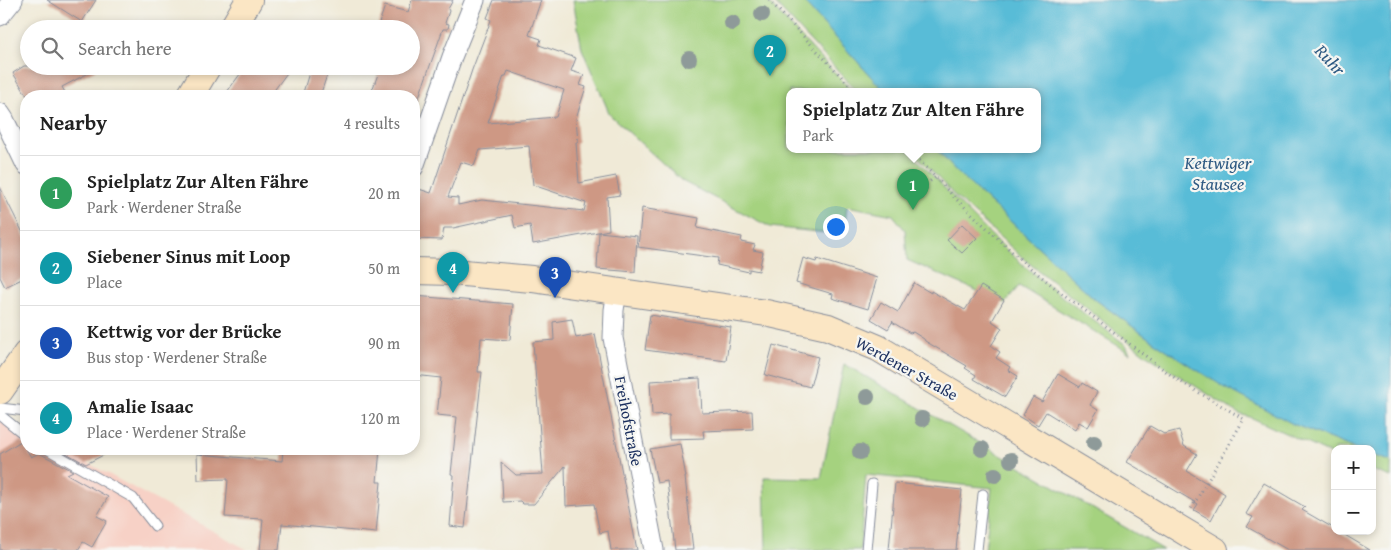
<!DOCTYPE html>
<html lang="en">
<head>
<meta charset="utf-8">
<style>
	:root { --surface:#fff; --page:#f2f2f2; --text:#222; --muted:#767676; --line:#e0e0e0; --accent:#d1495b }
	body { margin:0; font-family:"Gentium Book Plus",serif; background:var(--page); color:var(--text) }
	.controls { position:absolute; right:15px; bottom:15px; display:grid; overflow:hidden; border-radius:10px; box-shadow:0 2px 8px #0003 }
	.controls button { width:45px; height:45px; display:grid; place-items:center; padding:0; border:0; border-bottom:1px solid var(--line); background:var(--surface); color:var(--text); font:25px sans-serif }
	.you { position:absolute; left:835px; top:226px; width:18px; height:18px; margin:-12px; border:4px solid #fff; border-radius:50%; background:#1a73e8; box-shadow:0 0 0 8px #1a73e833 }
	.badge { display:grid; place-items:center; width:32px; height:32px; border-radius:50%; background:var(--accent); color:#fff; font-size:16px; font-weight:700 }
	.pin { position:absolute; translate:-50% -41px; filter:drop-shadow(0 1px 2px #0008) }
	.pin::after { content:''; position:absolute; top:26px; width:18px; height:15px; background:inherit; clip-path:polygon(0 0,100% 0,50% 100%) }
	.popup { position:absolute; left:786px; top:88px; width:255px; height:65px; box-sizing:border-box; display:grid; place-content:center; border-radius:10px; background:var(--surface); filter:drop-shadow(0 1px 4px #0005); font-size:16px; white-space:nowrap; color:var(--muted) }
	.popup b { font-size:19px; color:var(--text) }
	.popup::after { content:''; position:absolute; left:50%; top:100%; margin-left:-10px; border:10px solid transparent; border-top-color:var(--surface) }
	.list { margin:0; padding:0; list-style:none }
	h2 { display:flex; justify-content:space-between; align-items:center; height:65px; margin:0; padding:0 20px; font-size:21px }
	h2 small { font-size:16px; font-weight:400; color:var(--muted) }
	.list li { display:grid; grid-template-columns:32px 1fr auto; gap:15px; align-items:center; box-sizing:border-box; height:75px; padding:0 20px; border-top:1px solid var(--line) }
	.list b { display:block; font-size:19px; white-space:nowrap }
	.list p { margin:0; font-size:16px; white-space:nowrap; color:var(--muted) }
	.list em { font-size:16px; font-style:normal; color:var(--muted) }
	.icon { flex:none; width:28px; height:28px; fill:none; stroke:currentColor; stroke-width:2; stroke-linecap:round; stroke-linejoin:round }
	.map { position:relative; flex:none; width:1391px; height:550px; overflow:hidden }
	.search { position:absolute; background:var(--surface); box-shadow:0 2px 8px #0003; left:20px; top:20px; width:400px; height:55px; display:flex; align-items:center; gap:12px; box-sizing:border-box; padding:0 18px; border-radius:28px; color:var(--muted); font-size:19px }
	.panel { position:absolute; background:var(--surface); box-shadow:0 2px 8px #0003; left:20px; top:90px; width:400px; height:365px; border-radius:20px }
	.map>svg:first-child { display:block }
	.built { fill:#f7d1c6 }
	.green { fill:#a5d27f; stroke:#60806e }
	.water { fill:#58bcd7; stroke:#3a769a }
	.building { fill:#ce9884; fill-rule:evenodd }
	.lines { fill:none; stroke-linecap:round; stroke-linejoin:round }
	.service-casing { stroke:#868c9a; stroke-width:11 }
	.minor-casing { stroke:#868c9a; stroke-width:21 }
	.secondary-casing { stroke:#868c9a; stroke-width:28 }
	.path { stroke:#868c9a; stroke-width:3; stroke-dasharray:1 4; stroke-linecap:butt }
	.service { stroke:#fff; stroke-width:9 }
	.minor { stroke:#fff; stroke-width:19 }
	.secondary { stroke:#fbe6c4; stroke-width:26 }
	.tree { fill:#8e9a99 }
	.labels { text-anchor:middle; stroke-width:4.5; stroke-linejoin:round; paint-order:stroke }
	.street-label { font-size:16px; fill:#1b2f5e; stroke:#f6f6f2 }
	.water-label { font-size:18px; font-style:italic; fill:#2d5982; stroke:#f6f6f2 }
</style>
</head>
<body>
<div class="map">
<svg width="1391" height="550" viewBox="0 0 1391 550">
	<rect width="100%" height="100%" fill="#f6f6f2"/>
	<filter id="ink" filterUnits="userSpaceOnUse"><feTurbulence type="fractalNoise" baseFrequency=".02" numOctaves="2"/><feDisplacementMap in="SourceGraphic" scale="10" xChannelSelector="R" yChannelSelector="G"/><feConvolveMatrix kernelMatrix="1 2 1 2 8 2 1 2 1" color-interpolation-filters="sRGB"/></filter>
	<filter id="wash" filterUnits="userSpaceOnUse"><feTurbulence type="fractalNoise" baseFrequency=".0096" numOctaves="4" result="noise"/><feDisplacementMap in="SourceGraphic" scale="20" xChannelSelector="R" yChannelSelector="G"/><feGaussianBlur stdDeviation="1.12" result="paint"/><feColorMatrix in="noise" values="0 0 0 0 0 0 0 0 0 0 0 0 0 0 0 0 0 1.4 0 .05"/><feComposite in="paint" operator="in"/></filter>
	<g filter="url(#wash)">
		<rect width="100%" height="100%" fill="#f0ead7"/>
		<path class="built" d="M0,414L26,429V449H62L248,550H0Z"/>
		<g class="green">
			<path d="M573,0H766L852,91H789V149H907C944,187 981,227 1020,262C1054,292 1091,318 1126,345L1130,353L1019,286L1005,303L907,260L905,230L893,215L847,206L844,235L770,227L682,181L610,115L582,49Z"/>
			<path d="M772,0H802L884,91H857Z"/>
			<path d="M911,149H936L958,173L1096,300L1147,337L1197,370L1293,424L1356,449H1335V456L1250,417L1239,414L1145,354L1025,260L955,196Z"/>
			<path d="M844,364L1164,550H985L992,488L866,475L860,550H766L764,477L821,478Z"/>
			<path d="M1372,455L1391,461V477L1372,470Z"/>
		</g>
		<path class="water" d="M802,0H1391V461L1372,455V449H1356L1293,424L1224,387L1197,370L1147,337L1096,300L958,173L936,149H1037V91H884Z"/>
		<g id="blocks">
			<g class="building">
				<path d="M47,0H96L82,22Z"/>
				<path d="M412,0H453L448,9L449,11L445,23L449,24L448,29H443L414,111V96H370L381,66H411V29H377L385,6L408,12Z"/>
				<path d="M494,0H541L529,35L541,39L539,45L576,58L571,71L584,75L580,85L586,87L576,118L578,142H576L579,183L616,176L620,195L607,197L609,230L533,244L530,225L515,228L512,215L453,228H444L442,240L414,239V206L419,189L431,193L472,70L491,20L487,18ZM508,71L564,90L556,117L488,123L504,76H506ZM529,146L533,185L586,203L584,211L482,200L458,205V198L448,197L461,162L474,166L480,150Z"/>
				<path d="M24,66H102L62,87L67,96H27L13,73Z"/>
				<path d="M246,66H292L270,96H224Z"/>
				<path d="M311,66H330L320,96H302Z"/>
				<path d="M0,187L26,239V277L5,287L0,277Z"/>
				<path d="M642,208L699,218L697,228L742,237L741,242L755,245L753,250L763,252L759,271L749,269V272L717,265L718,258L638,247Z"/>
				<path d="M962,224L977,238L962,253L947,240Z"/>
				<path d="M599,232L637,236L635,272L597,269Z"/>
				<path d="M803,258L816,262L817,259L877,278L868,309L832,298L833,294L796,283Z"/>
				<path d="M914,283L931,293V291L965,310L981,286L1004,300L992,321L1002,328L991,346L1000,352L996,358L1010,367L1008,370L1018,376L1005,397L974,379L976,375L965,368L967,366L925,341L924,339L913,332L910,333L892,322L893,321L888,329L871,319L881,302L898,312Z"/>
				<path d="M414,296L513,304L510,340L481,338L478,372H482L465,528L450,526L454,475L451,474L457,417L437,415L441,378L414,375Z"/>
				<path d="M650,315L731,327L726,361L645,350Z"/>
				<path d="M572,319L576,338L595,334L637,550H611L608,531L600,533L594,504L566,506L565,466L534,504H523L520,501L503,502L501,462L516,475L543,474L533,342L554,340L553,322Z"/>
				<path d="M773,345L818,357L810,387L765,375Z"/>
				<path d="M1058,374L1080,387L1082,383L1097,392L1090,405L1098,410L1088,427L1079,422L1075,430L1046,412L1038,425L1023,415L1033,397L1042,402Z"/>
				<path d="M700,378L702,413L752,411L753,429L703,431L704,438L669,439V414L652,415L650,381Z"/>
				<path d="M1150,426L1164,434L1179,430L1184,446L1197,454L1187,471L1225,494L1211,520L1194,510L1198,504L1127,462Z"/>
				<path d="M21,441L31,457L39,453L73,471L67,474L108,497L97,516L107,521L92,547L83,542L78,550H0V454Z"/>
				<path d="M680,444L686,477H685L693,550H675L667,481L657,483L650,449Z"/>
				<path d="M69,449H115L86,464L66,453Z"/>
				<path d="M283,449H380L377,482H381L376,533L282,524L279,550H260L263,519L225,517L228,479L198,480L197,454L282,461Z"/>
				<path d="M895,483L962,490L956,550H889Z"/>
				<path d="M1264,483L1305,507L1302,510L1335,529V531H1338L1370,550H1288L1247,527L1253,517L1246,514Z"/>
			</g>
		</g>
	</g>
	<g filter="url(#ink)">
		<use href="#blocks" fill-opacity="0" stroke="#868c9a" stroke-width="1"/>
		<g class="lines">
			<defs>
				<g id="service">
					<path d="M0,408L26,411"/>
					<path d="M0,415L26,436"/>
					<path d="M47,449L133,498L155,526"/>
					<path d="M866,550L872,484"/>
					<path d="M977,550L983,494"/>
				</g>
				<g id="minor">
					<path d="M0,16L13,0"/>
					<path d="M0,113L4,119L26,165"/>
					<path d="M414,167L452,57L475,0"/>
					<path d="M617,291L614,310L613,338L654,550"/>
				</g>
				<g id="secondary">
					<path d="M232,29L249,0"/>
					<path d="M190,96L208,66"/>
					<path d="M414,271L452,272L532,279L766,313L828,327L878,348L1215,550"/>
					<path d="M0,391L26,354"/>
				</g>
			</defs>
			<use href="#service" class="service-casing"/>
			<use href="#minor" class="minor-casing"/>
			<use href="#secondary" class="secondary-casing"/>
			<g class="path">
				<path d="M769,0L855,91"/>
				<path d="M909,149L954,197L1023,262L1063,294L1176,379L1244,419L1191,509"/>
				<path d="M912,199H917L922,198L926,190V184L936,177"/>
			</g>
			<use href="#service" class="service"/>
			<use href="#minor" class="minor"/>
			<use href="#secondary" class="secondary"/>
		</g>
		<g class="tree">
			<circle cx="762" cy="14" r="8"/>
			<circle cx="732" cy="23" r="8"/>
			<circle cx="689" cy="59" r="8"/>
			<circle cx="867" cy="397" r="8"/>
			<circle cx="922" cy="419" r="8"/>
			<circle cx="1094" cy="443" r="8"/>
			<circle cx="982" cy="449" r="8"/>
			<circle cx="860" cy="452" r="8"/>
			<circle cx="1011" cy="460" r="8"/>
			<circle cx="995" cy="475" r="8"/>
		</g>
	</g>
	<g class="labels">
		<g class="street-label">
			<text transform="translate(907 368) rotate(29)" y="6">Werdener Straße</text>
			<text transform="translate(629 421) rotate(79)" y="6">Freihofstraße</text>
		</g>
		<g class="water-label">
			<text transform="translate(1330 60) rotate(47)" y="6">Ruhr</text>
			<text x="1218" y="169">Kettwiger<tspan x="1218" dy="21">Stausee</tspan></text>
		</g>
	</g>
</svg>
<div class="controls">
<button>+</button>
<button>−</button>
</div>
<div class="you"></div>
<div class="pin badge" style="left:913px;top:210px;background:#2e9e5b">1</div>
<div class="popup"><b>Spielplatz Zur Alten Fähre</b>Park</div>
<div class="pin badge" style="left:770px;top:76px;background:#0f9aa8">2</div>
<div class="pin badge" style="left:555px;top:298px;background:#1a4fb4">3</div>
<div class="pin badge" style="left:453px;top:293px;background:#0f9aa8">4</div>
<div class="search"><svg class="icon" aria-label="search" viewBox="0 0 24 24"><circle cx="10" cy="10" r="6"/><path d="M15 15l6 6"/></svg>Search here</div>
<section class="panel">
<h2>Nearby<small>4 results</small></h2>
<ul class="list">
<li><span class="badge" style="background:#2e9e5b">1</span><div><b>Spielplatz Zur Alten Fähre</b><p>Park · Werdener Straße</p></div><em>20 m</em></li>
<li><span class="badge" style="background:#0f9aa8">2</span><div><b>Siebener Sinus mit Loop</b><p>Place</p></div><em>50 m</em></li>
<li><span class="badge" style="background:#1a4fb4">3</span><div><b>Kettwig vor der Brücke</b><p>Bus stop · Werdener Straße</p></div><em>90 m</em></li>
<li><span class="badge" style="background:#0f9aa8">4</span><div><b>Amalie Isaac</b><p>Place · Werdener Straße</p></div><em>120 m</em></li>
</ul>
</section>
</div>
</body>
</html>
